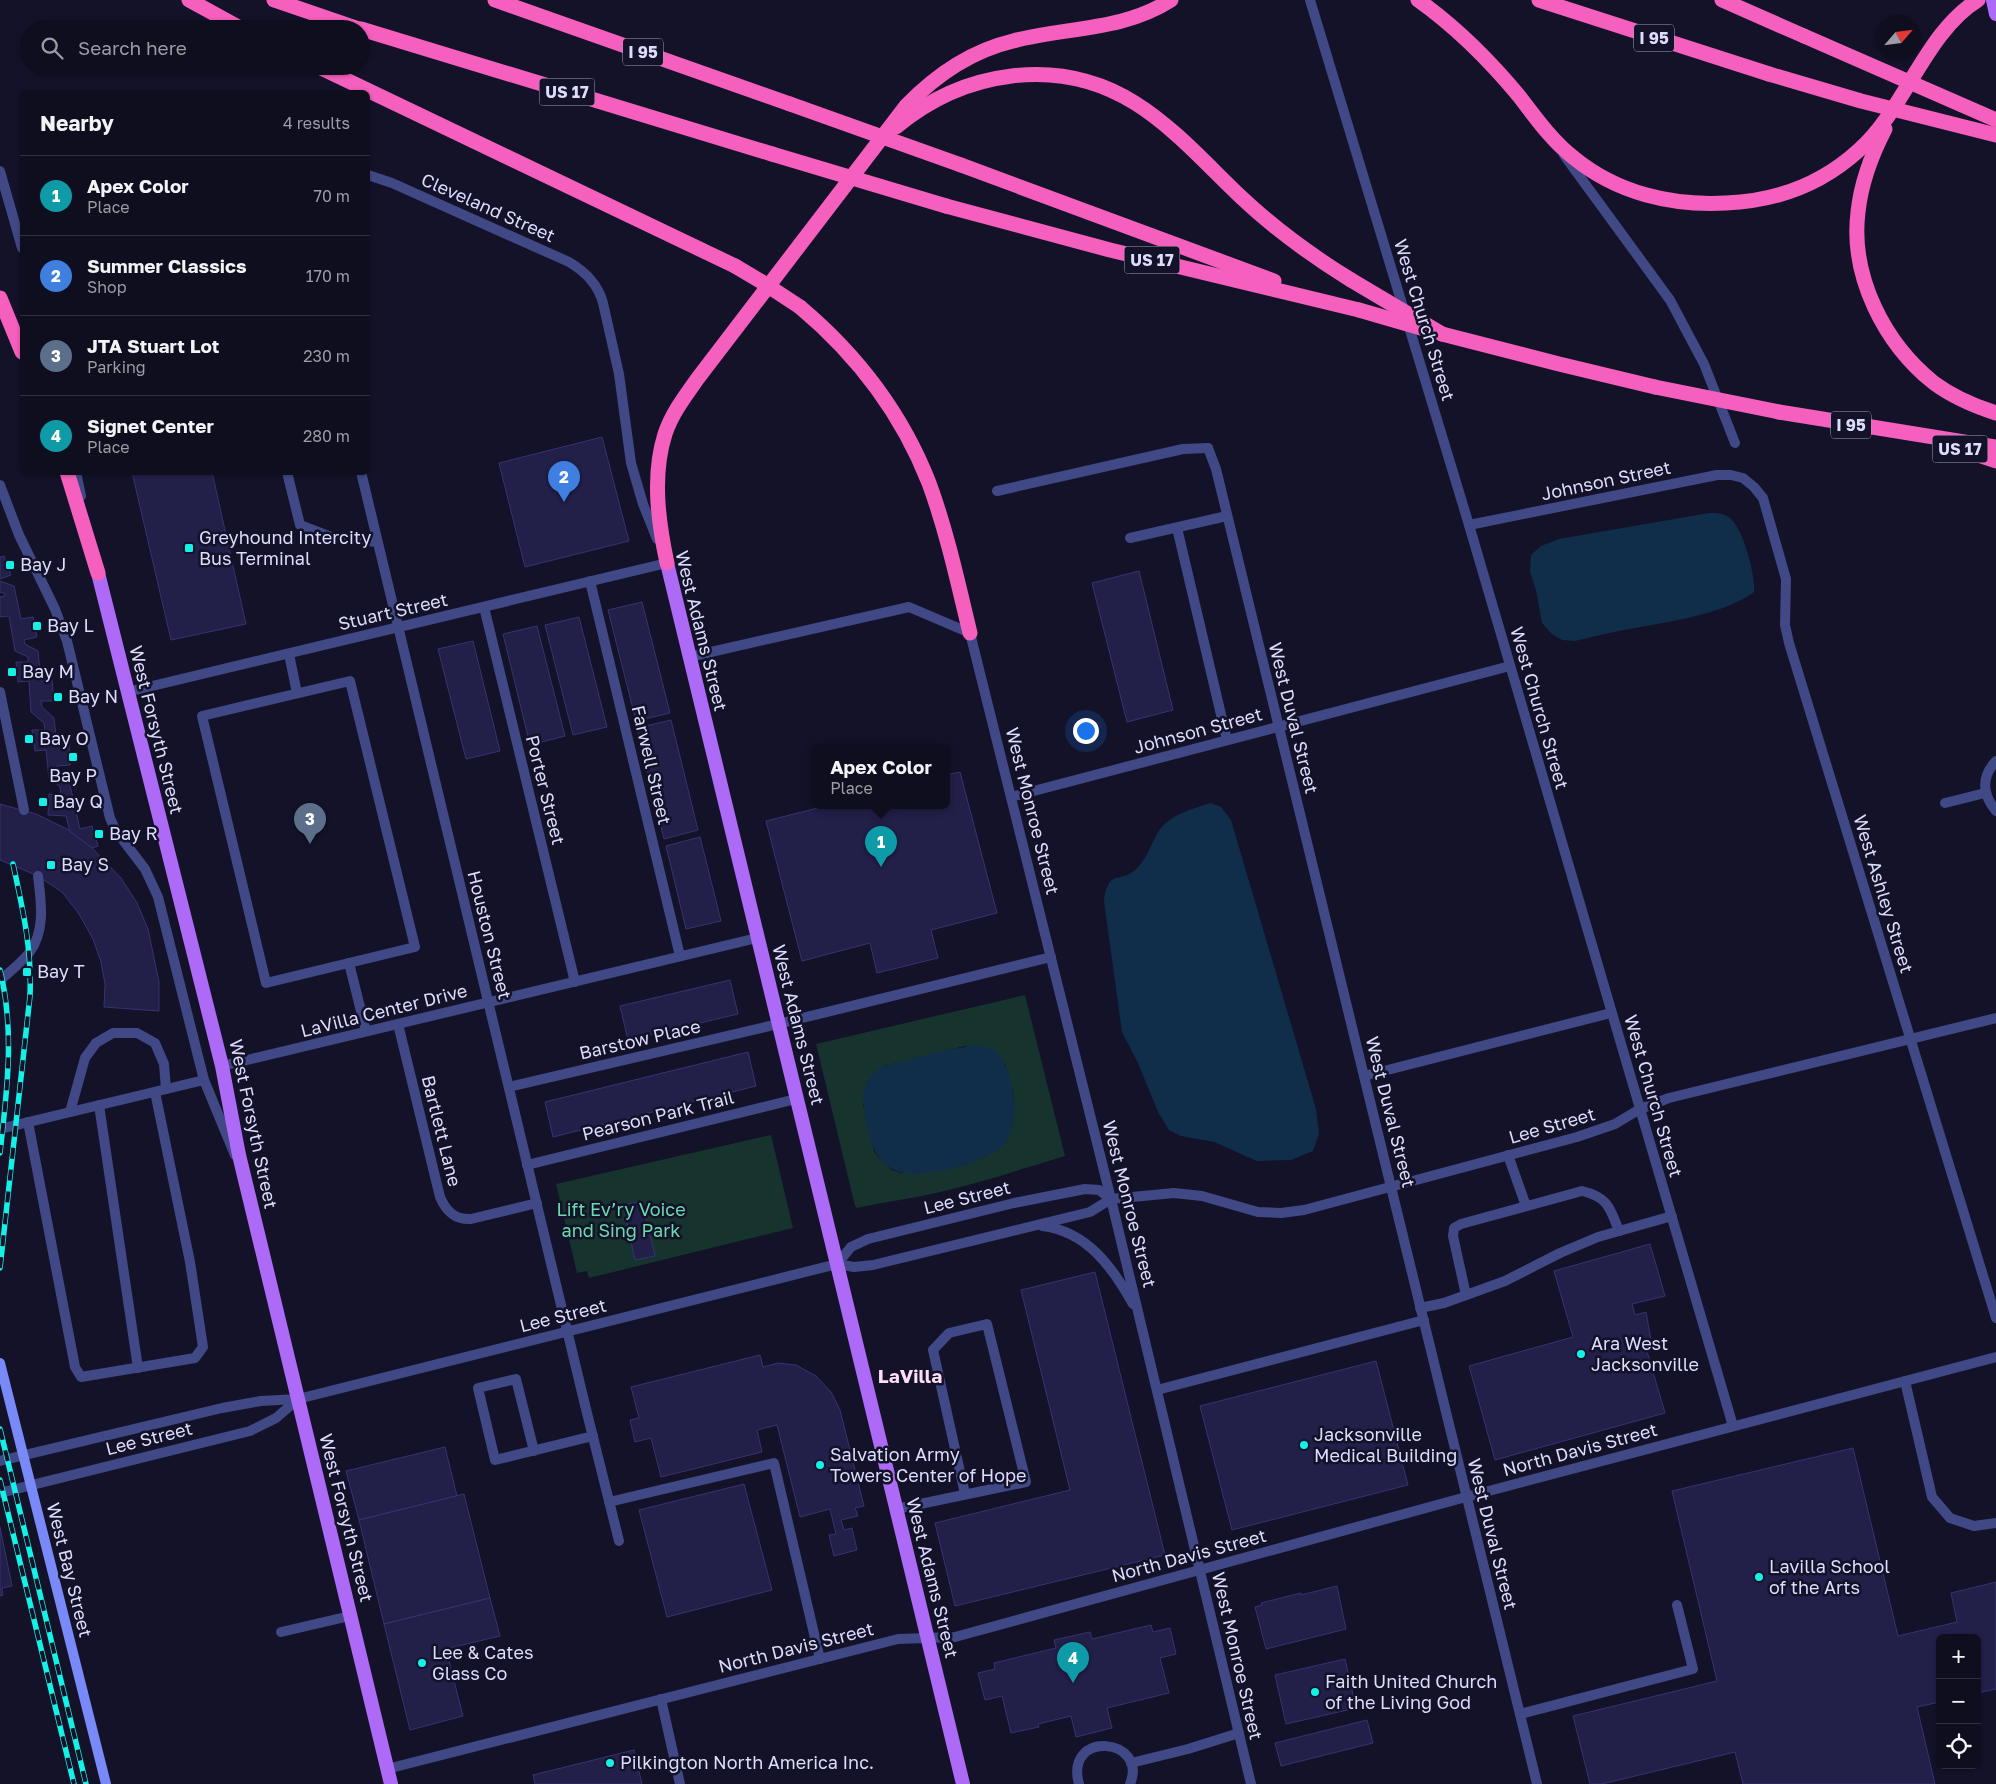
<!DOCTYPE html>
<html lang="en">
<head>
<meta charset="utf-8">
<style>
	:root { --surface:#0e0e1f; --page:#1c1c2c; --text:#f1f3f6; --muted:#9b9ca4; --line:#2e2e3d; --accent:#14f1e7 }
	body { margin:0; font-family:"Golos Text",sans-serif; background:var(--page); color:var(--text) }
	.controls { position:absolute; right:15px; bottom:15px; display:grid; overflow:hidden; border-radius:8px; box-shadow:0 1px 4px #0004 }
	.controls button { width:45px; height:45px; display:grid; place-items:center; padding:0; border:0; border-bottom:1px solid var(--line); background:var(--surface); color:var(--text); font:25px sans-serif }
	.compass { position:absolute; left:1876px; top:15px; width:45px; height:45px; border-radius:50%; background:var(--surface); box-shadow:0 1px 4px #0004; rotate:62deg }
	.you { position:absolute; left:1085px; top:730px; width:18px; height:18px; margin:-12px; border:4px solid #fff; border-radius:50%; background:#1a73e8; box-shadow:0 0 0 8px #1a73e833 }
	.badge { display:grid; place-items:center; width:32px; height:32px; border-radius:50%; background:var(--accent); color:#fff; font-size:16px; font-weight:700 }
	.pin { position:absolute; translate:-50% -41px; filter:drop-shadow(0 1px 2px #0008) }
	.pin::after { content:''; position:absolute; top:26px; width:18px; height:15px; background:inherit; clip-path:polygon(0 0,100% 0,50% 100%) }
	.popup { position:absolute; left:812px; top:744px; width:138px; height:65px; box-sizing:border-box; display:grid; place-content:center; border-radius:8px; background:var(--surface); filter:drop-shadow(0 1px 4px #0005); font-size:16px; white-space:nowrap; color:var(--muted) }
	.popup b { font-size:19px; color:var(--text) }
	.popup::after { content:''; position:absolute; left:50%; top:100%; margin-left:-10px; border:10px solid transparent; border-top-color:var(--surface) }
	.list { margin:0; padding:0; list-style:none }
	h2 { display:flex; justify-content:space-between; align-items:center; height:65px; margin:0; padding:0 20px; font-size:21px }
	h2 small { font-size:16px; font-weight:400; color:var(--muted) }
	.list li { display:grid; grid-template-columns:32px 1fr auto; gap:15px; align-items:center; box-sizing:border-box; height:80px; padding:0 20px; border-top:1px solid var(--line) }
	.list b { display:block; font-size:19px; white-space:nowrap }
	.list p { margin:0; font-size:16px; white-space:nowrap; color:var(--muted) }
	.list em { font-size:16px; font-style:normal; color:var(--muted) }
	.icon { flex:none; width:28px; height:28px; fill:none; stroke:currentColor; stroke-width:2; stroke-linecap:round; stroke-linejoin:round }
	.map { position:relative; flex:none; width:1996px; height:1784px; overflow:hidden }
	.search { position:absolute; background:var(--surface); box-shadow:0 1px 4px #0004; left:20px; top:20px; width:350px; height:55px; display:flex; align-items:center; gap:12px; box-sizing:border-box; padding:0 18px; border-radius:28px; color:var(--muted); font-size:19px }
	.panel { position:absolute; background:var(--surface); box-shadow:0 1px 4px #0004; left:20px; top:90px; width:350px; height:385px; border-radius:8px }
	.map>svg:first-child { display:block }
	.green { fill:#16332d; fill-rule:evenodd }
	.water { fill:#102e4a }
	.building { fill:#221f49; stroke:#363373 }
	.lines { fill:none; stroke-linecap:round; stroke-linejoin:round }
	.service { stroke:#404885; stroke-width:10 }
	.minor { stroke:#404885; stroke-width:10 }
	.tertiary { stroke:#404885; stroke-width:10 }
	.secondary { stroke:#7989f7; stroke-width:10 }
	.primary { stroke:#ad6af6; stroke-width:14 }
	.motorway { stroke:#f55fbd; stroke-width:15 }
	.rail-casing { stroke:#14f1e7; stroke-width:5.5 }
	.rail { stroke:#131229; stroke-width:4; stroke-dasharray:11; stroke-linecap:butt }
	.motorway-bridge { stroke:#f55fbd; stroke-width:15 }
	.poi-dot { fill:#14f1e7; stroke:#131229; stroke-width:2 }
	.labels { text-anchor:middle; stroke-width:5; stroke-linejoin:round; paint-order:stroke }
	.shield { fill:#131229; stroke:#a0a0bd; stroke-width:1 }
	.shield-label { font-size:16px; font-weight:bold; fill:#dcddfd }
	.street-label { font-size:18px; fill:#dcddfd; stroke:#131229 }
	.poi-label { font-size:18px; fill:#dcddfd; stroke:#131229; text-anchor:start }
	.park-label { font-size:18px; fill:#6bdaae; stroke:#131229 }
	.neighbourhood-label { font-size:19px; font-weight:bold; fill:#fddef6; stroke:#131229 }
</style>
</head>
<body>
<div class="map">
<svg width="1996" height="1784" viewBox="0 0 1996 1784">
	<rect width="100%" height="100%" fill="#131229"/>
	<g class="green">
		<path d="M1025,995L1065,1156C1022,1169 980,1183 936,1193C910,1199 883,1202 857,1208L855,1206L816,1044ZM965,1046L1005,1064L1013,1091L1014,1108L1012,1128L986,1156L963,1165L920,1173H900L892,1170L879,1158L874,1151L863,1104L885,1066Z"/>
		<path d="M771,1135L793,1228L589,1278L587,1271L577,1273L556,1184Z"/>
	</g>
	<g class="water">
		<path d="M1709,513C1718,513 1724,513 1731,519C1743,529 1756,577 1754,592C1721,616 1665,622 1624,630C1608,633 1591,637 1575,641L1562,640L1552,634L1542,623L1536,590L1530,572L1531,555L1541,546L1559,539Z"/>
		<path d="M1210,803L1221,807L1231,820L1316,1109L1319,1134L1313,1151L1291,1160L1257,1161L1214,1142L1181,1136L1169,1130L1158,1112L1138,1063L1122,1032L1104,901C1109,866 1121,886 1138,867C1151,854 1153,833 1167,822C1179,812 1196,808 1210,803Z"/>
		<path d="M977,1045L994,1049C1014,1068 1023,1124 1003,1145C986,1163 914,1183 892,1169C871,1157 868,1131 864,1109C861,1090 867,1073 885,1066L946,1050Z"/>
	</g>
	<g class="building">
		<path d="M602,437L629,541L525,567L499,463Z"/>
		<path d="M132,472H212L246,624L171,640Z"/>
		<path d="M4,556L11,575L0,579V557Z"/>
		<path d="M1139,571L1173,710L1127,722L1092,583Z"/>
		<path d="M0,581L14,586L21,619L33,617L37,637L24,640L25,644L38,651L41,681L52,680L54,701H41L42,707L54,718L57,745H69L70,765L57,766L58,772L69,781L80,829L92,826L98,846L92,848L70,832L66,816L48,815L49,794L61,795L60,787L49,778L46,750L35,751L32,730H45L44,723L31,712L29,681L18,682L16,662H28V657L15,651L9,616L0,617V597L5,596L4,593L0,592Z"/>
		<path d="M642,602L670,713L636,721L608,610Z"/>
		<path d="M579,617L607,727L573,735L545,625Z"/>
		<path d="M537,626L565,736L530,745L503,634Z"/>
		<path d="M473,641L500,751L466,759L438,649Z"/>
		<path d="M671,720L698,830L664,839L637,728Z"/>
		<path d="M960,772L997,913L931,930L938,958L877,973L870,943L802,961L766,821L826,806H946V775Z"/>
		<path d="M0,804L36,814L67,829L92,848L121,878L137,903L148,929L159,982V1011L104,1007L105,984L101,962L93,939L79,914L62,892L38,876L0,860Z"/>
		<path d="M700,837L721,921L686,929L666,846Z"/>
		<path d="M730,980L738,1014L628,1040L620,1006Z"/>
		<path d="M748,1052L756,1086L553,1137L545,1102Z"/>
		<path d="M642,1201L655,1256L635,1260L623,1205Z"/>
		<path d="M1650,1244L1665,1296L1632,1304L1635,1315L1646,1312L1651,1340L1644,1341L1665,1413L1495,1460L1469,1366L1573,1337L1554,1271Z"/>
		<path d="M1095,1272L1165,1555L955,1606L935,1523L1070,1490L1021,1290Z"/>
		<path d="M760,1355L763,1367L778,1363L796,1365L816,1376L831,1392L840,1410L864,1506L855,1508L858,1516L841,1520L844,1530L852,1528L857,1550L834,1556L829,1535L836,1534L830,1509L800,1517L777,1425L757,1430L762,1452L661,1477L651,1438L635,1442L630,1420L639,1418L631,1387Z"/>
		<path d="M1376,1361L1408,1485L1232,1530L1200,1406Z"/>
		<path d="M445,1447L457,1496L359,1520L346,1471Z"/>
		<path d="M1853,1448L1898,1636L1957,1622L1951,1593L1996,1582V1689L1977,1693V1638H1940V1702L1917,1707L1935,1784H1743L1735,1752L1602,1784H1590L1573,1716L1717,1681L1672,1491Z"/>
		<path d="M744,1484L772,1590L667,1617L639,1510Z"/>
		<path d="M464,1494L490,1598L384,1624L359,1520Z"/>
		<path d="M0,1527L12,1586L2,1588L3,1595L0,1596Z"/>
		<path d="M1337,1586L1346,1629L1266,1649L1255,1607L1262,1605L1261,1603L1301,1593V1595Z"/>
		<path d="M490,1598L500,1636L446,1649L463,1716L410,1730L384,1624Z"/>
		<path d="M1151,1625L1153,1632L1170,1628L1176,1654L1160,1658L1169,1693L1107,1708L1112,1728L1076,1737L1071,1716L1038,1724L1039,1727L1011,1733L1002,1696L985,1700L978,1673L995,1669L994,1663L1056,1648L1054,1640L1090,1632L1092,1639Z"/>
		<path d="M1345,1659L1356,1708L1286,1724L1275,1675Z"/>
		<path d="M1367,1720L1373,1743L1281,1766L1275,1743Z"/>
		<path d="M634,1750L642,1784H535L533,1775Z"/>
	</g>
	<g class="lines">
		<g class="service">
			<path d="M1564,155L1670,300L1704,364L1735,443"/>
			<path d="M287,472L300,525L331,537L377,542"/>
			<path d="M0,485L19,535L55,609L67,641L110,818L116,831L145,869L158,897L204,1080"/>
			<path d="M997,491L1183,449L1208,448"/>
			<path d="M1177,528L1227,740"/>
			<path d="M1130,538L1227,516"/>
			<path d="M289,654L297,693"/>
			<path d="M689,657L909,607L970,633"/>
			<path d="M350,681L415,947L266,983L202,716Z"/>
			<path d="M0,692L24,810"/>
			<path d="M1996,761C1981,777 1982,794 1996,811"/>
			<path d="M1945,803L1985,793"/>
			<path d="M349,963L366,1031"/>
			<path d="M0,980C10,972 21,963 29,953C46,931 41,901 38,876"/>
			<path d="M778,1024L1051,957"/>
			<path d="M1364,1076L1611,1013"/>
			<path d="M99,1105L138,1368"/>
			<path d="M70,1112L85,1058L96,1043L113,1033H137L155,1043L164,1064L166,1089"/>
			<path d="M28,1122L75,1367L81,1377L195,1358L203,1347L190,1262L155,1092"/>
			<path d="M1508,1155L1526,1206"/>
			<path d="M1466,1295L1453,1236L1454,1228L1461,1224L1582,1191C1608,1197 1610,1208 1619,1231"/>
			<path d="M1420,1308L1444,1303L1505,1281L1560,1253L1598,1237L1672,1216"/>
			<path d="M1905,1381L1932,1497L1950,1518L1974,1526L1996,1523"/>
			<path d="M1157,1390L1424,1320"/>
			<path d="M585,1405L619,1541"/>
			<path d="M534,1451L516,1379L478,1388L495,1460L593,1436"/>
			<path d="M609,1502L774,1463L820,1659"/>
			<path d="M896,1509L1026,1482L987,1324L949,1333L933,1350L965,1494"/>
			<path d="M281,1632L350,1616"/>
			<path d="M1520,1714L1693,1669L1677,1605"/>
			<path d="M1131,1763L1188,1749L1239,1733"/>
			<path d="M1079,1784C1064,1729 1149,1738 1130,1784"/>
		</g>
		<g class="minor">
			<path d="M368,175L392,183L569,262C586,272 598,284 603,303L619,374L631,463L643,504L657,539"/>
			<path d="M1208,448L1216,469L1391,1187"/>
			<path d="M361,472L585,1405"/>
			<path d="M1469,525L1717,475H1731L1743,478L1754,487L1763,498L1786,579L1785,625L1789,643L1996,1318"/>
			<path d="M590,581L680,956"/>
			<path d="M484,607L575,982"/>
			<path d="M127,692L667,563L664,557"/>
			<path d="M1011,797L1510,666"/>
			<path d="M398,1024L440,1197C446,1211 455,1220 471,1219L537,1203"/>
			<path d="M222,1066L757,938"/>
			<path d="M509,1087L778,1024"/>
			<path d="M1640,1109L1669,1098L1996,1018"/>
			<path d="M0,1129L204,1080L235,1155"/>
			<path d="M527,1165L796,1099"/>
			<path d="M661,1699L680,1784"/>
		</g>
		<g class="tertiary">
			<path d="M1310,0L1469,525L1733,1426"/>
			<path d="M0,171L22,248"/>
			<path d="M76,472L81,496"/>
			<path d="M970,633L1111,1199L1251,1784"/>
			<path d="M1391,1187L1537,1784"/>
			<path d="M1042,1226C1087,1231 1113,1268 1133,1304"/>
			<path d="M837,1264L851,1247L868,1239L1014,1203L1085,1189L1099,1190L1111,1199"/>
			<path d="M0,1461L222,1408L261,1401L298,1399L837,1264L854,1267L873,1265L1090,1212L1111,1199L1174,1193L1202,1196L1258,1212L1281,1213L1304,1210L1577,1137L1615,1124L1640,1109"/>
			<path d="M0,1493L250,1431L276,1418L298,1399"/>
			<path d="M387,1769L898,1639L955,1637L1466,1497L1996,1357"/>
		</g>
		<path class="secondary" d="M0,1363L106,1784"/>
		<g class="primary">
			<path d="M1993,0L1996,14"/>
			<path d="M667,563L963,1784"/>
			<path d="M98,573L222,1066L239,1155L391,1784"/>
		</g>
		<g class="motorway">
			<path d="M189,0L242,29"/>
			<path d="M274,0L359,29"/>
			<path d="M495,0L790,104"/>
			<path d="M1418,0C1456,27 1489,60 1519,96C1536,118 1552,141 1574,158C1617,193 1671,206 1726,203C1776,201 1822,184 1859,150C1906,108 1925,33 1978,0"/>
			<path d="M1539,0L1769,74"/>
			<path d="M1722,0L1804,36"/>
			<path d="M361,29L772,154"/>
			<path d="M317,66L735,266"/>
			<path d="M896,127C963,71 1058,55 1135,103C1175,128 1208,166 1242,198C1276,230 1312,256 1351,280"/>
			<path d="M1885,129C1872,154 1861,184 1858,212C1850,277 1885,344 1934,383C1953,397 1974,406 1996,413"/>
			<path d="M961,165L1274,281"/>
			<path d="M946,206L1110,250L1359,310"/>
			<path d="M0,298L22,352"/>
			<path d="M800,307C856,354 902,414 929,483C947,532 958,583 970,633"/>
			<path d="M1442,334L1559,364L1655,387"/>
			<path d="M1779,412L1996,447"/>
			<path d="M1960,449L1996,461"/>
			<path d="M67,472L98,573"/>
			<path d="M667,563C658,521 652,475 665,434C672,413 686,395 698,378L906,106C935,76 971,51 1013,41C1066,27 1123,31 1171,0"/>
		</g>
		<defs>
			<g id="rail">
				<path d="M0,970C15,1031 7,1091 0,1153"/>
				<path d="M0,1268L30,996C32,949 23,910 13,864"/>
				<path d="M0,1429L86,1784"/>
				<path d="M0,1480L74,1784"/>
			</g>
		</defs>
		<use href="#rail" class="rail-casing"/>
		<use href="#rail" class="rail"/>
		<g class="motorway-bridge">
			<path d="M1804,36L1996,120"/>
			<path d="M1769,74L1861,101L1996,135"/>
			<path d="M790,104L961,165"/>
			<path d="M772,154L946,206"/>
			<path d="M735,266L762,282L800,307"/>
			<path d="M1351,280L1442,334"/>
			<path d="M1359,310L1421,328"/>
			<path d="M1655,387L1779,412"/>
		</g>
	</g>
	<g class="poi-dot">
		<rect x="184" y="543" width="10" height="10" rx="2.5"/>
		<rect x="5" y="560" width="10" height="10" rx="2.5"/>
		<rect x="32" y="621" width="10" height="10" rx="2.5"/>
		<rect x="7" y="667" width="10" height="10" rx="2.5"/>
		<rect x="53" y="692" width="10" height="10" rx="2.5"/>
		<rect x="24" y="734" width="10" height="10" rx="2.5"/>
		<rect x="68" y="752" width="10" height="10" rx="2.5"/>
		<rect x="38" y="797" width="10" height="10" rx="2.5"/>
		<rect x="94" y="829" width="10" height="10" rx="2.5"/>
		<rect x="46" y="860" width="10" height="10" rx="2.5"/>
		<rect x="22" y="967" width="10" height="10" rx="2.5"/>
		<circle cx="1581" cy="1354" r="5"/>
		<circle cx="1304" cy="1445" r="5"/>
		<circle cx="820" cy="1465" r="5"/>
		<circle cx="1759" cy="1577" r="5"/>
		<circle cx="422" cy="1663" r="5"/>
		<circle cx="1315" cy="1692" r="5"/>
		<circle cx="610" cy="1763" r="5"/>
	</g>
	<g class="labels">
		<g class="shield">
			<rect x="1634" y="24.5" width="40" height="27" rx="4"/>
			<rect x="623" y="38.5" width="40" height="27" rx="4"/>
			<rect x="539.5" y="78.5" width="55" height="27" rx="4"/>
			<rect x="1124.5" y="246.5" width="55" height="27" rx="4"/>
			<rect x="1831" y="411.5" width="40" height="27" rx="4"/>
			<rect x="1932.5" y="435.5" width="55" height="27" rx="4"/>
		</g>
		<g class="shield-label">
			<text x="1654" y="44">I 95</text>
			<text x="643" y="58">I 95</text>
			<text x="567" y="98">US 17</text>
			<text x="1152" y="266">US 17</text>
			<text x="1851" y="431">I 95</text>
			<text x="1960" y="455">US 17</text>
		</g>
		<g class="street-label">
			<text transform="translate(488 208) rotate(24)" y="6">Cleveland Street</text>
			<text transform="translate(1424 320) rotate(73)" y="6">West Church Street</text>
			<text transform="translate(1606 481) rotate(-12)" y="6">Johnson Street</text>
			<text transform="translate(393 612) rotate(-13)" y="6">Stuart Street</text>
			<text transform="translate(701 631) rotate(76)" y="6">West Adams Street</text>
			<text transform="translate(1539 708) rotate(74)" y="6">West Church Street</text>
			<text transform="translate(1293 718) rotate(76)" y="6">West Duval Street</text>
			<text transform="translate(156 730) rotate(76)" y="6">West Forsyth Street</text>
			<text transform="translate(1198 731) rotate(-15)" y="6">Johnson Street</text>
			<text transform="translate(651 765) rotate(77)" y="6">Farwell Street</text>
			<text transform="translate(545 790) rotate(76)" y="6">Porter Street</text>
			<text transform="translate(1032 811) rotate(76)" y="6">West Monroe Street</text>
			<text transform="translate(1883 894) rotate(73)" y="6">West Ashley Street</text>
			<text transform="translate(489 935) rotate(76)" y="6">Houston Street</text>
			<text transform="translate(384 1011) rotate(-14)" y="6">LaVilla Center Drive</text>
			<text transform="translate(798 1025) rotate(76)" y="6">West Adams Street</text>
			<text transform="translate(640 1040) rotate(-13)" y="6">Barstow Place</text>
			<text transform="translate(1653 1096) rotate(74)" y="6">West Church Street</text>
			<text transform="translate(1390 1112) rotate(76)" y="6">West Duval Street</text>
			<text transform="translate(658 1116) rotate(-14)" y="6">Pearson Park Trail</text>
			<text transform="translate(253 1124) rotate(78)" y="6">West Forsyth Street</text>
			<text transform="translate(1552 1126) rotate(-16)" y="6">Lee Street</text>
			<text transform="translate(441 1131) rotate(76)" y="6">Bartlett Lane</text>
			<text transform="translate(967 1198) rotate(-14)" y="6">Lee Street</text>
			<text transform="translate(1129 1204) rotate(76)" y="6">West Monroe Street</text>
			<text transform="translate(563 1316) rotate(-14)" y="6">Lee Street</text>
			<text transform="translate(149 1439) rotate(-14)" y="6">Lee Street</text>
			<text transform="translate(1580 1450) rotate(-15)" y="6">North Davis Street</text>
			<text transform="translate(346 1518) rotate(76)" y="6">West Forsyth Street</text>
			<text transform="translate(1492 1534) rotate(76)" y="6">West Duval Street</text>
			<text transform="translate(1189 1556) rotate(-15)" y="6">North Davis Street</text>
			<text transform="translate(69 1570) rotate(76)" y="6">West Bay Street</text>
			<text transform="translate(932 1578) rotate(76)" y="6">West Adams Street</text>
			<text transform="translate(796 1648) rotate(-14)" y="6">North Davis Street</text>
			<text transform="translate(1237 1656) rotate(77)" y="6">West Monroe Street</text>
		</g>
		<g class="poi-label">
			<text x="199" y="544">Greyhound Intercity<tspan x="199" dy="21">Bus Terminal</tspan></text>
			<text x="20" y="571">Bay J</text>
			<text x="47" y="632">Bay L</text>
			<text x="22" y="678">Bay M</text>
			<text x="68" y="703">Bay N</text>
			<text x="39" y="745">Bay O</text>
			<text x="73" y="782" text-anchor="middle">Bay P</text>
			<text x="53" y="808">Bay Q</text>
			<text x="109" y="840">Bay R</text>
			<text x="61" y="871">Bay S</text>
			<text x="37" y="978">Bay T</text>
			<text x="1591" y="1350">Ara West<tspan x="1591" dy="21">Jacksonville</tspan></text>
			<text x="1314" y="1441">Jacksonville<tspan x="1314" dy="21">Medical Building</tspan></text>
			<text x="830" y="1461">Salvation Army<tspan x="830" dy="21">Towers Center of Hope</tspan></text>
			<text x="1769" y="1573">Lavilla School<tspan x="1769" dy="21">of the Arts</tspan></text>
			<text x="432" y="1659">Lee &amp; Cates<tspan x="432" dy="21">Glass Co</tspan></text>
			<text x="1325" y="1688">Faith United Church<tspan x="1325" dy="21">of the Living God</tspan></text>
			<text x="620" y="1769">Pilkington North America Inc.</text>
		</g>
		<g class="park-label">
			<text x="621" y="1216">Lift Ev’ry Voice<tspan x="621" dy="21">and Sing Park</tspan></text>
		</g>
		<g class="neighbourhood-label">
			<text x="910" y="1383">LaVilla</text>
		</g>
	</g>
</svg>
<div class="controls">
<button>+</button>
<button>−</button>
<button><svg class="icon" aria-label="locate" viewBox="0 0 24 24"><circle cx="12" cy="12" r="6"/><path d="M12 2v4M12 18v4M2 12h4M18 12h4"/></svg></button>
</div>
<svg class="compass" viewBox="-18 -18 36 36"><path d="M0-13l5 13h-10z" fill="#e53935"/><path d="M0 13l5-13h-10z" fill="#9b9ca4"/></svg>
<div class="you"></div>
<div class="pin badge" style="left:881px;top:867px;background:#0f9aa8">1</div>
<div class="popup"><b>Apex Color</b>Place</div>
<div class="pin badge" style="left:564px;top:502px;background:#3f7fe0">2</div>
<div class="pin badge" style="left:310px;top:844px;background:#5c6f8a">3</div>
<div class="pin badge" style="left:1073px;top:1683px;background:#0f9aa8">4</div>
<div class="search"><svg class="icon" aria-label="search" viewBox="0 0 24 24"><circle cx="10" cy="10" r="6"/><path d="M15 15l6 6"/></svg>Search here</div>
<section class="panel">
<h2>Nearby<small>4 results</small></h2>
<ul class="list">
<li><span class="badge" style="background:#0f9aa8">1</span><div><b>Apex Color</b><p>Place</p></div><em>70 m</em></li>
<li><span class="badge" style="background:#3f7fe0">2</span><div><b>Summer Classics</b><p>Shop</p></div><em>170 m</em></li>
<li><span class="badge" style="background:#5c6f8a">3</span><div><b>JTA Stuart Lot</b><p>Parking</p></div><em>230 m</em></li>
<li><span class="badge" style="background:#0f9aa8">4</span><div><b>Signet Center</b><p>Place</p></div><em>280 m</em></li>
</ul>
</section>
</div>
</body>
</html>
